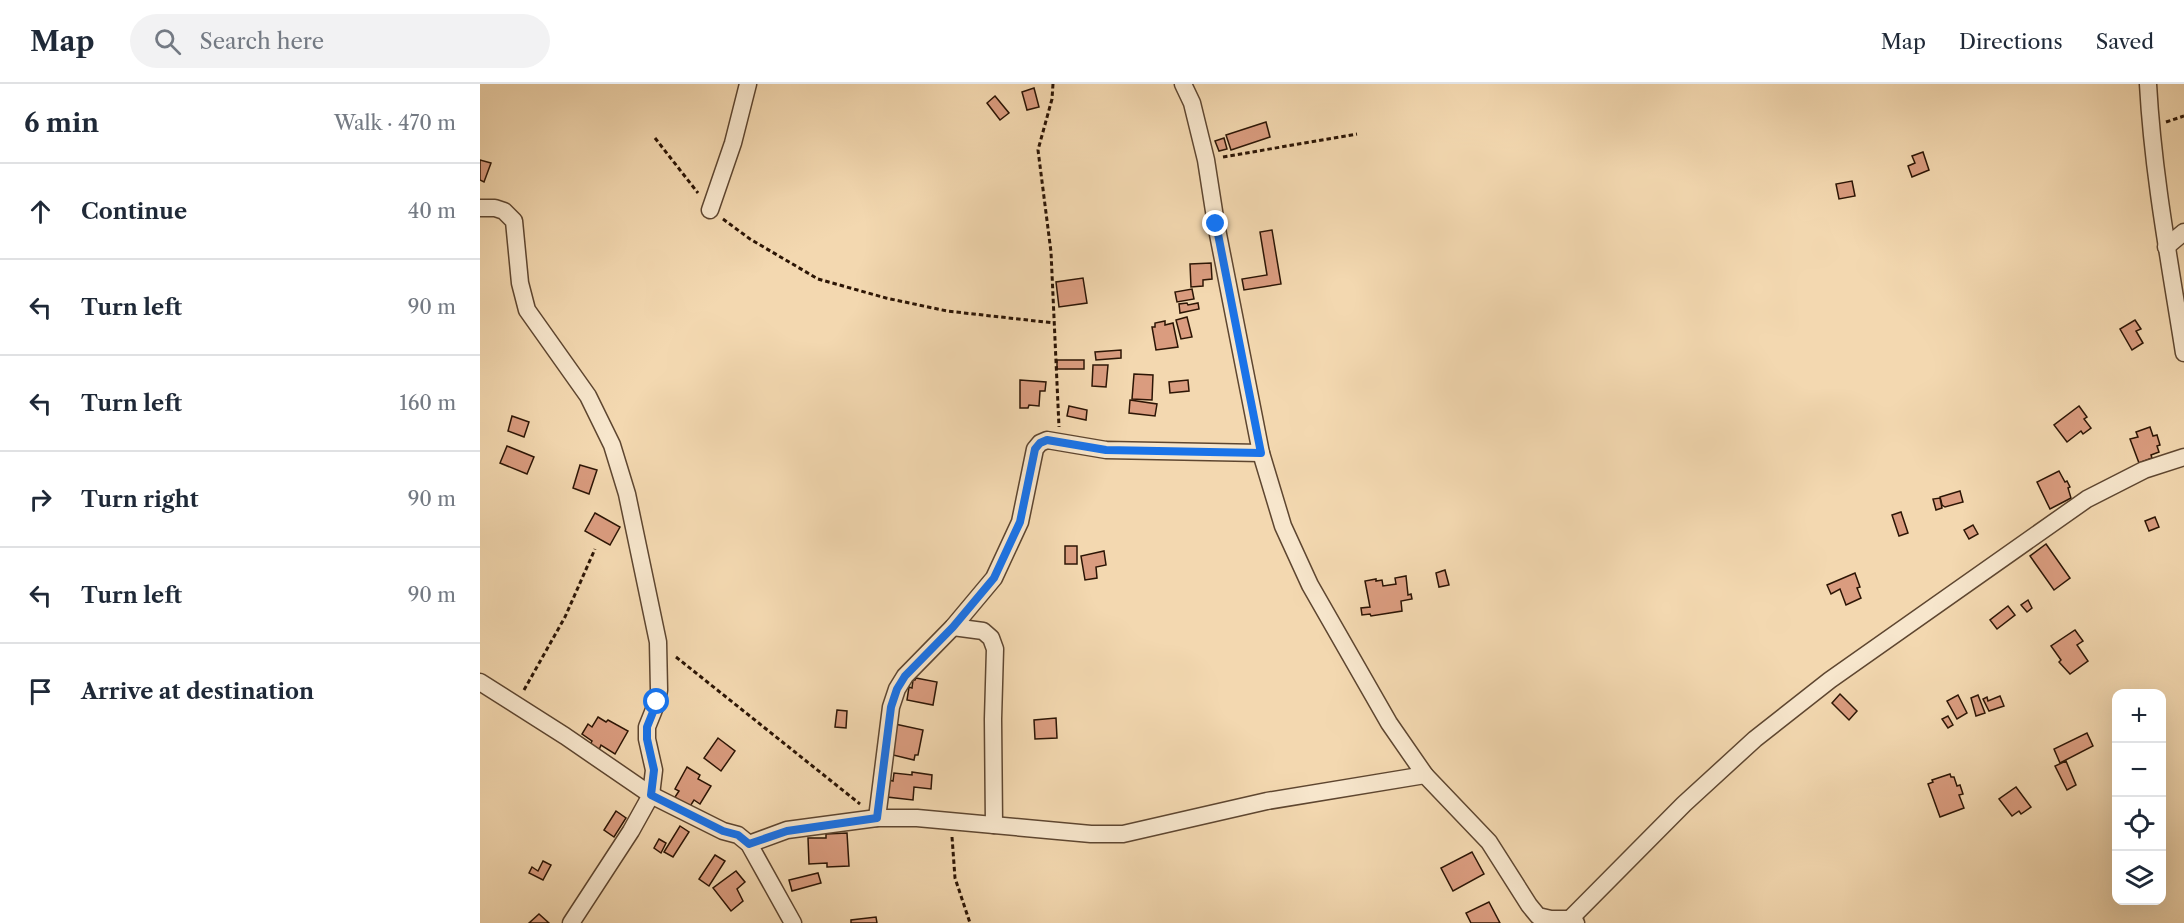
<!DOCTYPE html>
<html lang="en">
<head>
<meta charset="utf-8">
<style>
	:root { --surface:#fff; --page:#f2f2f3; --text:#1f2937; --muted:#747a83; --line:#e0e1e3 }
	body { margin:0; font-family:"Libre Caslon Text",serif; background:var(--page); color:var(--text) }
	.controls { position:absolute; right:18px; bottom:18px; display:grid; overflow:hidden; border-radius:12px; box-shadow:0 6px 24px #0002 }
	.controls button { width:54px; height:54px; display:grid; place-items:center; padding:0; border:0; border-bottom:2px solid var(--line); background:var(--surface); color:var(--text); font:30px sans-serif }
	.stop { position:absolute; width:18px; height:18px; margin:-14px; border:4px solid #1a73e8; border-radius:50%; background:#fff }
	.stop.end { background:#1a73e8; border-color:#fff; box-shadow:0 2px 6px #0008 }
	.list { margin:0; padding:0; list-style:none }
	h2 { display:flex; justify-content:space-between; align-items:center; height:78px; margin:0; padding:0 24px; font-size:26px }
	h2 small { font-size:20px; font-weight:400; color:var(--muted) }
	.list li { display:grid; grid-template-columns:39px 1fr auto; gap:18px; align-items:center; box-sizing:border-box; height:96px; padding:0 24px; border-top:2px solid var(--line) }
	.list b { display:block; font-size:22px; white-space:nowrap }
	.list em { font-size:20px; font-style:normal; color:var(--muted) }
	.icon { flex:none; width:33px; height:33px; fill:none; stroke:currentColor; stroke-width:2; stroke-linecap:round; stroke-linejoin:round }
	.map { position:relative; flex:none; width:1704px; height:839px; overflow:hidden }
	header { display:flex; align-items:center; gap:36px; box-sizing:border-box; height:84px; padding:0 30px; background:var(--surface); border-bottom:2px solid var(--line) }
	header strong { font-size:28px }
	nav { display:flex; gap:33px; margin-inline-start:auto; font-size:21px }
	.search { width:420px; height:54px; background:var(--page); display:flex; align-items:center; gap:15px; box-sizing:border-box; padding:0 21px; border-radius:33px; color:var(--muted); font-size:22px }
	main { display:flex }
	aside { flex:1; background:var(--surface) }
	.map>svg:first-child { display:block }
	.building { fill:#da9c7f; stroke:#2c1505; stroke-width:1.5 }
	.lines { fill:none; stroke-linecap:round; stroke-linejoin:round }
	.minor-casing { stroke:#5e4630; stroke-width:19 }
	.path { stroke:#2c1505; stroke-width:3; stroke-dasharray:4.5 3; stroke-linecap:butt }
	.minor { stroke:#f7e6cc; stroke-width:16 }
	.route { stroke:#1a73e8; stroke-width:8 }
</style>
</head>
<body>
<header>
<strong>Map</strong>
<div class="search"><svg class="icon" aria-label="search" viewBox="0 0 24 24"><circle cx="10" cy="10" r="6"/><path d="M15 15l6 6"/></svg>Search here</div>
<nav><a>Map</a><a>Directions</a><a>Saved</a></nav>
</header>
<main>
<aside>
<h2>6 min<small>Walk · 470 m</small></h2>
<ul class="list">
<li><svg class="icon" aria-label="ahead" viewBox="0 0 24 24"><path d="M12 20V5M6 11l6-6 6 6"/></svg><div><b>Continue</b></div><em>40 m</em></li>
<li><svg class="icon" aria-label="left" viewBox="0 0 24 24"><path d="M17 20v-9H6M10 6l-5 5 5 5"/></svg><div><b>Turn left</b></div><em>90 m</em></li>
<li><svg class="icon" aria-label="left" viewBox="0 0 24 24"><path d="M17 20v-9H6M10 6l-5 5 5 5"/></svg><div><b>Turn left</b></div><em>160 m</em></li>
<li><svg class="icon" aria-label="right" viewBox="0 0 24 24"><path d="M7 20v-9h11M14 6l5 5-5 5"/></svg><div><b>Turn right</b></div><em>90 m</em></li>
<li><svg class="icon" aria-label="left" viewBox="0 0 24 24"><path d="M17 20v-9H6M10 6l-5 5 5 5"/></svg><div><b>Turn left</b></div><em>90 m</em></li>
<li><svg class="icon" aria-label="arrive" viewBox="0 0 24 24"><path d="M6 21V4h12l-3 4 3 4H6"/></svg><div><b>Arrive at destination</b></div></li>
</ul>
</aside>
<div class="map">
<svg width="1704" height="839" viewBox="0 0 1704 839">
	<rect width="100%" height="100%" fill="#f3d8b0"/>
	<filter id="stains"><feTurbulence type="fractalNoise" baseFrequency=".00333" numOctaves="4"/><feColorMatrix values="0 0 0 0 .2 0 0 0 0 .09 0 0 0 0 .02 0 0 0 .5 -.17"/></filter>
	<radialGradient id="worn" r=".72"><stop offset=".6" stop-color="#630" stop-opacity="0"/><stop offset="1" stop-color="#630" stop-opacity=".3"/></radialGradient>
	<g class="building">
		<path d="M554,4L559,23L547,26L542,8Z"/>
		<path d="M515,12L529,29L520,36L507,19Z"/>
		<path d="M786,38L790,53L751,66L746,51Z"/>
		<path d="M744,54L747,65L739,67L735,57Z"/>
		<path d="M1443,68L1449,86L1432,93L1428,82L1435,79L1432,72Z"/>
		<path d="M0,76L11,79L4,98L0,96Z"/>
		<path d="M1372,97L1375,112L1359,115L1356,100Z"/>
		<path d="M792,146L801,200L764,206L762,195L787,191L780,148Z"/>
		<path d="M731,179L732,195L723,196V202L711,203L710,180Z"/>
		<path d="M603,194L607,219L579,223L576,198Z"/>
		<path d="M712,205L714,215L697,218L695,208Z"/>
		<path d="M707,219L708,221L718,219L719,225L700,229L699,220Z"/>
		<path d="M707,233L712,253L701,255L696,236Z"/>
		<path d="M1655,236L1661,245L1656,247L1663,259L1652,266L1640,245Z"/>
		<path d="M685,237V241L693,239L698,263L676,266L672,243H675V239Z"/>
		<path d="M641,266V274L616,276L615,268Z"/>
		<rect x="577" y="276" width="27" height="9"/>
		<path d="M613,281H628L626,303L612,302Z"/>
		<path d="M654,290L673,291L672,316L652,315Z"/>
		<path d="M540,296L566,298L565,307H560L559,322L549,321L548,324H540Z"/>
		<path d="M708,296L709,307L690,309L689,298Z"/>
		<path d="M650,316L677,320L675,332L649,329Z"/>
		<path d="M589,322L607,326L606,336L587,332Z"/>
		<path d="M1599,322L1607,333L1604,335L1611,344L1603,350L1601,347L1587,358L1574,341Z"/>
		<path d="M32,332L49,338L44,353L28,347Z"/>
		<path d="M1670,343L1673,352L1677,351L1680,361L1677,362L1679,368L1671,371L1672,374L1659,379L1650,355L1658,353L1656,348Z"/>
		<path d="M27,362L54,373L47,390L20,379Z"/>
		<path d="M100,381L117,386L109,410L93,404Z"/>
		<path d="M1579,387L1585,398L1587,397L1590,403L1588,404L1591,414L1570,425L1557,398Z"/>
		<path d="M1480,407L1483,418L1465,423L1462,421L1460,413Z"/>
		<path d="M1460,414L1462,424L1456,426L1453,415Z"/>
		<path d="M1421,428L1428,449L1419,452L1412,431Z"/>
		<path d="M115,429L140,443L130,461L105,447Z"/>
		<path d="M1675,433L1679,443L1669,447L1665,437Z"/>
		<path d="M1493,441L1498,450L1489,455L1484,446Z"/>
		<path d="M1566,460L1590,494L1574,506L1550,472Z"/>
		<rect x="585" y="462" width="12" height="18"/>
		<path d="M624,467L626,481L616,483L617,494L605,496L601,472Z"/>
		<path d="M965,486L969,501L959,503L956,489Z"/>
		<path d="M1375,489L1380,503L1377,504L1381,514L1366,521L1360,505L1351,510L1347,501Z"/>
		<path d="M926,492L928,511L931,510L932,515L921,517L922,527L891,532L890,530L882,531L881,524L890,523L885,497L896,495V497L902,496L903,502L916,500L915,494Z"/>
		<path d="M1548,516L1552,524L1547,528L1541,521Z"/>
		<path d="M1528,522L1535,531L1517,545L1510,536Z"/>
		<path d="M1595,546L1603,557L1597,561L1608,577L1590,590L1579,578L1581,576L1571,562Z"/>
		<path d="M436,594L457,598L453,621L427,616L429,603L432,604L433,596H435Z"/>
		<path d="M1360,610L1377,627L1369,636L1352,619Z"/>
		<path d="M1478,611L1487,629L1477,635L1467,617Z"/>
		<path d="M1498,611L1505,629L1496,632L1491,614Z"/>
		<path d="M1520,612L1524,622L1509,627L1503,615L1507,613L1508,617Z"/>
		<path d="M357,626L367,627L366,644L355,643Z"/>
		<path d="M1468,632L1473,641L1468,644L1462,635Z"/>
		<path d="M118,633L126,638L128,636L148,647L135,670L121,661L119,666L110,661L112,657L102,650L108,640L112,643Z"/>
		<path d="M576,634L577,654L555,655L554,636Z"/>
		<path d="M415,640L443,646L438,671H435L434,676L413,671L414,666L409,665Z"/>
		<path d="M1607,649L1613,662L1580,679L1574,665Z"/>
		<path d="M238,654L255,667L241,687L224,674Z"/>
		<path d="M1586,677L1596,701L1587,706L1575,682Z"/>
		<path d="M207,683L220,691L218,695L231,702L220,720L214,716L209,724L195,713L199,707L195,705Z"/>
		<path d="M432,688L452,691L451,705L434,703L433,716L407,713L409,696L413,697L414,689L432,691Z"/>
		<path d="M1470,690L1471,693H1474L1477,702L1480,701L1483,710L1479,711L1484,724L1460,733L1448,700L1453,698L1452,696Z"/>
		<path d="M1536,703L1551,723L1541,730L1539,727L1532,732L1519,715Z"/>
		<path d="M136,727L146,734L134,753L124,746Z"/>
		<path d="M200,742L209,748L193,773L184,768Z"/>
		<path d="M367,749L369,782L347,783V779L329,780L328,754H346V750Z"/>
		<path d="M179,755L186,759L181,769L174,764Z"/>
		<path d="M992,768L1004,790L973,807L961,784Z"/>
		<path d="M235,771L245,777L229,802L219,795Z"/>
		<path d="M63,777L71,781L63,796L49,789L52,783L58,787Z"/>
		<path d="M256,787L265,798L257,805L263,817L251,827L233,804Z"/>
		<path d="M338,789L341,799L312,807L309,796Z"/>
		<path d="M1009,818L1020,839H991L986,829Z"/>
		<path d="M59,830L69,839H49Z"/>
		<path d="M396,833L397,839H371V836Z"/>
	</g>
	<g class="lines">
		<defs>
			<g id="minor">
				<path d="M703,0L712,19L726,76L736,140L781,369L803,442L830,501L909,639L945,691L1009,758L1049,821L1058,832L1071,835H1090L1096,839"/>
				<path d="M1668,0C1673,91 1690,180 1704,269"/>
				<path d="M0,124H15L24,127L34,137L40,199L47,226L108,312L132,361L147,410L178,558L179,606L177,618L167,643V655L174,686L171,711L151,747L91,839"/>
				<path d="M230,126L253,59L268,0"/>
				<path d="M1686,163L1704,148"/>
				<path d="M473,543L503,547L511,554L515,565L513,635L514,741"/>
				<path d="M0,598L85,652L171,711L243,747L258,751L269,760L313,839"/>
				<path d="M397,734L411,623L417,605L425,592L473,543L514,494L540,438L555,365L560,359L567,356L626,366L781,369"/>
				<path d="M269,760L307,746L397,734H437L611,750H643L787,717L945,691"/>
				<path d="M1090,835L1204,720L1275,655L1350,596L1607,415L1664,386L1704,373"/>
			</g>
		</defs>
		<use href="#minor" class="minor-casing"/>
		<g class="path">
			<path d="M573,0L572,15L558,66L571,168L579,343"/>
			<path d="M1686,38L1704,32"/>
			<path d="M175,54L218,109"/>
			<path d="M743,73L877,50"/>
			<path d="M243,135L270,155L338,195L406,214L467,227L574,239"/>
			<path d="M196,573L380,720"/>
			<path d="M44,606L85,533L115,465"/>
			<path d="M472,753L475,794L490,839"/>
		</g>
		<use href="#minor" class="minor"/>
	</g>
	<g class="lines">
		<path class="route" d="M177,618L167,643V655L174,686L171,711L243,747L258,751L269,760L307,747L397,734L411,623L417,605L425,592L473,543L514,494L540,438L555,365L560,359L567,356L626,366L781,369L736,140"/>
	</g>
	<rect width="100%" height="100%" filter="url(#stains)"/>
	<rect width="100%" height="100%" fill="url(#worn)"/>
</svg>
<div class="controls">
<button>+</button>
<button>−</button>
<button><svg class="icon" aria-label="locate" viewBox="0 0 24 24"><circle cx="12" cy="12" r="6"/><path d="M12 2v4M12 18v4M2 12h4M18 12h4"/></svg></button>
<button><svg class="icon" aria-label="layers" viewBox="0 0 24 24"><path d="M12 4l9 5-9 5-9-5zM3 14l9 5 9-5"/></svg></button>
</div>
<div class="stop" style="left:177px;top:618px"></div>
<div class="stop end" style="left:736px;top:140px"></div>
</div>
</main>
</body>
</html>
